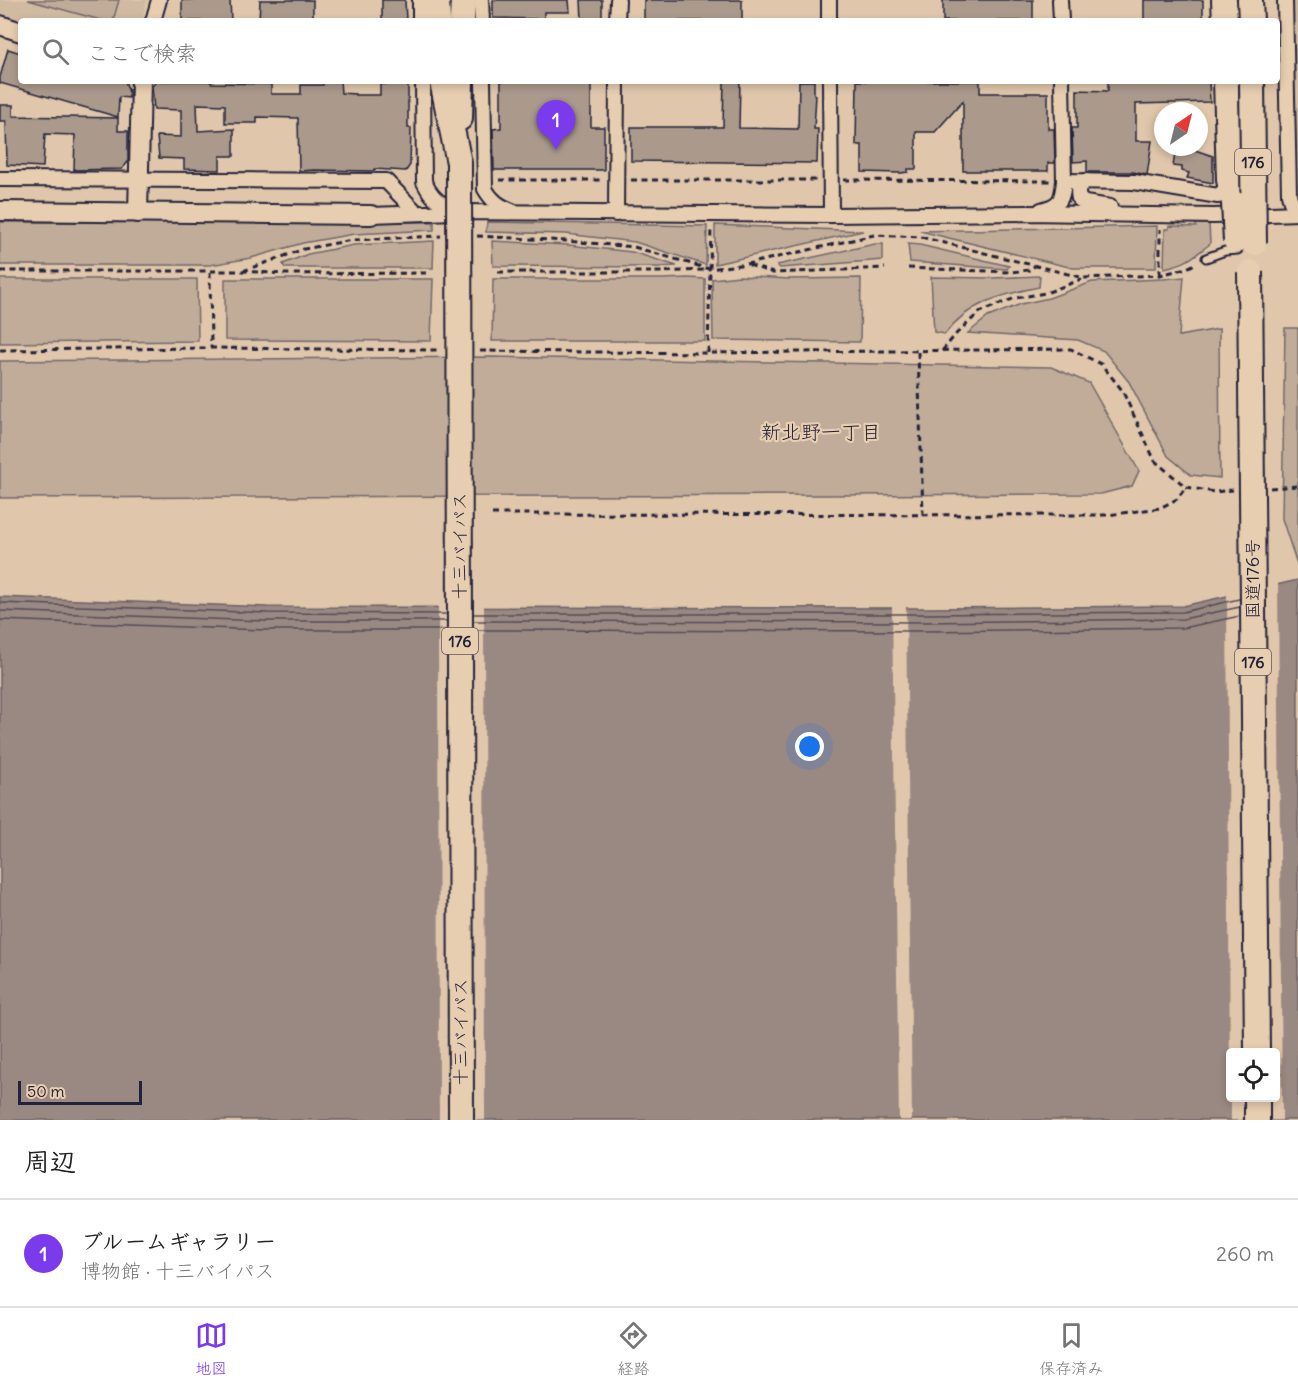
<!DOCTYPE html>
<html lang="ja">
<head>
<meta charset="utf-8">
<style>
	:root { --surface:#fff; --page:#f6f6f6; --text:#222; --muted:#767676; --line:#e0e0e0; --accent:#7c3aed }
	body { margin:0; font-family:Delius,"Klee One",sans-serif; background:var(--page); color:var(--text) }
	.controls { position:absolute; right:18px; bottom:18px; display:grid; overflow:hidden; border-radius:6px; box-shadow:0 3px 9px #0003 }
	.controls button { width:54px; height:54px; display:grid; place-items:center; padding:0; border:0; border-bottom:2px solid var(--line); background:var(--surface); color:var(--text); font:30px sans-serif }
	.compass { position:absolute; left:1154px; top:102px; width:54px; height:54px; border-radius:50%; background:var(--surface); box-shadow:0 3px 9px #0003; rotate:35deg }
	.scale { position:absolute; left:18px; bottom:15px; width:124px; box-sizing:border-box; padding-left:6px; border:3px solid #22223b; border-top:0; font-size:16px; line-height:21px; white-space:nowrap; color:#22223b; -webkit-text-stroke:4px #e8ceb0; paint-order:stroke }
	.you { position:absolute; left:810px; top:747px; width:21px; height:21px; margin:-15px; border:4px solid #fff; border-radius:50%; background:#1a73e8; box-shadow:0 0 0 9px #1a73e833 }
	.badge { display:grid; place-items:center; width:39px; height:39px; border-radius:50%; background:var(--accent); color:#fff; font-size:20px; font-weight:700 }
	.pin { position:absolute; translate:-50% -50px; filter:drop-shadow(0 2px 3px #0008) }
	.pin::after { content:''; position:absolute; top:32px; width:21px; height:18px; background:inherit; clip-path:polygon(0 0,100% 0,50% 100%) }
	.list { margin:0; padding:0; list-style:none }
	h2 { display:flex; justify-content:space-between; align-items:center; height:78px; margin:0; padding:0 24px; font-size:26px }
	h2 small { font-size:20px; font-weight:400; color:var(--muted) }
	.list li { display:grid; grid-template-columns:39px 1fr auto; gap:18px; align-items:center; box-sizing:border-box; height:108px; padding:0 24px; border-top:2px solid var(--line) }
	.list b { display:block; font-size:22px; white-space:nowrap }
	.list p { margin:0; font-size:20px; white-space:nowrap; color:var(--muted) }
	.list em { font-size:20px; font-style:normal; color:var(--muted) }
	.icon { flex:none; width:33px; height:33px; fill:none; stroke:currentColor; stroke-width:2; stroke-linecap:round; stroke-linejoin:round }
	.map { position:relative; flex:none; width:1298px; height:1120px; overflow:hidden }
	.search { position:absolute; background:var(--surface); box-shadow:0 3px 9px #0003; left:18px; right:18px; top:18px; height:66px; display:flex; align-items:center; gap:15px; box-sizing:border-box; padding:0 21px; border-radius:6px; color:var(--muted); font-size:22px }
	.sheet { height:186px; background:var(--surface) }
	nav { display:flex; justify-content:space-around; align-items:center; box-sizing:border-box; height:84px; border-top:2px solid var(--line); background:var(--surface); font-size:16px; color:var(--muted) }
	nav a { display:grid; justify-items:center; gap:3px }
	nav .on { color:var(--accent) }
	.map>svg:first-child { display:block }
	.built { fill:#d0baa2 }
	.green { fill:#c0ac99; stroke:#71676a; stroke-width:1.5 }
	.water { fill:#9a8982; stroke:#6a6066; stroke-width:1.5; fill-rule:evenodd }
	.pier { fill:#e0c7ab }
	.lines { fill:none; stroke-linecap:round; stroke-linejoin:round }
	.shore { stroke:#524b57; stroke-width:1.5 }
	.building { fill:#ab9a8c; stroke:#22223b; stroke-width:1.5 }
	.service-casing { stroke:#22223b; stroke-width:11 }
	.minor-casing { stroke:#22223b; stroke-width:18 }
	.tertiary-casing { stroke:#22223b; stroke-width:22 }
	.trunk-casing { stroke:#22223b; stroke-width:28 }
	.path { stroke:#22223b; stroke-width:3; stroke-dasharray:6 4.5; stroke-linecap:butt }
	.service { stroke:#e8ceb0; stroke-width:7 }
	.minor { stroke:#e8ceb0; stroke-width:14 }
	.tertiary { stroke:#e8ceb0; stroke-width:18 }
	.trunk { stroke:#e8ceb0; stroke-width:24 }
	.trunk-bridge-casing { stroke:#22223b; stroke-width:28; stroke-linecap:butt }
	.trunk-bridge { stroke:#e8ceb0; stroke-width:24 }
	.labels { text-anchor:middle; stroke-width:4.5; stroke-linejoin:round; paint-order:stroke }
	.shield { fill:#e8ceb0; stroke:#5d565e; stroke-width:1.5 }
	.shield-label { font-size:16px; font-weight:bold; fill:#22223b }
	.street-label { font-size:18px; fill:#22223b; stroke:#e8ceb0 }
	.neighbourhood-label { font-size:20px; fill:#22223b; stroke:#e8ceb0 }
</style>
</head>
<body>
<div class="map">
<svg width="1298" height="1120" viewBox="0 0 1298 1120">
	<rect width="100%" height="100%" fill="#e0c7ab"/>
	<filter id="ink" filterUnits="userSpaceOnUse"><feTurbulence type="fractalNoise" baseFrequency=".0167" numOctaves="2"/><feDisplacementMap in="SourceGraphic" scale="12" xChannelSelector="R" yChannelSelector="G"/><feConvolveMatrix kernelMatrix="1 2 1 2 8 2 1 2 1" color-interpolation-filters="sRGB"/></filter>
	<g filter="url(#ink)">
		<g class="built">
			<path d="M0,0H147L142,21H21V23L0,17Z"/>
			<path d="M1292,0H1298V188L1295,185Z"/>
		</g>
		<g class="green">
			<path d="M28,0H119L113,21H104Z"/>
			<path d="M0,222H434V230L354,234L303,243L251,258L210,265H0Z"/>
			<path d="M487,222L707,226L706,265L635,242L566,234L486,232Z"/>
			<path d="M1196,223H1209L1210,244C1191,258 1188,263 1164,268L1165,229H1169V226L1196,227Z"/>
			<path d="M715,225L863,231L715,264Z"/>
			<path d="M1157,226L1156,268H1073L920,231Z"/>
			<path d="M434,241L433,268H285L283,264L308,254L354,245Z"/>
			<path d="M492,241L568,245L632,252L677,266L658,267L493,266Z"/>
			<path d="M875,244H883V260L780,268L777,265Z"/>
			<path d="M908,244L920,245L1009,266L1007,269L910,262Z"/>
			<path d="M739,276L790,279L861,278L860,342L713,340L712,279Z"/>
			<path d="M1040,276L1039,287C1003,294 968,303 945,334L934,332L931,277L992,278Z"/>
			<path d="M1184,277L1179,336L1219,329L1220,478L1191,475L1168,456L1129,382L1104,351L1078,340L968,333L988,317L1021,304L1049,298L1092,282L1163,279Z"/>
			<path d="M688,278L705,279V341H492L493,279H663Z"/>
			<path d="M0,279H197L198,341L0,343Z"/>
			<path d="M225,279H433L431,341L225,340Z"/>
			<path d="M1285,328H1298V567L1282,519Z"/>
			<path d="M492,357L1051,367L1089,383L1139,471L1132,486L1101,494L0,498V361Z"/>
		</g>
		<path class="water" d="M1298,580V1120H0V597L267,607L925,608L1183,606ZM1230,1052H1276V1098H1230Z"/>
		<g class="pier">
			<path d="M1278,581L1282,1120H1231V1098H1276V1052H1230V1079L1227,593Z"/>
			<path d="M438,605H484L485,1120H439Z"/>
			<path d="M892,605H906L912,1120H899Z"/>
		</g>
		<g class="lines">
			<g class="shore">
				<path d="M0,603L267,613L446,614"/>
				<path d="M0,611L266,621H446"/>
				<path d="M473,614H925L1183,612L1239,599"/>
				<path d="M0,620L266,630H446"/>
				<path d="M473,621L926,622L1183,619L1240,607"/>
				<path d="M473,630L926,631L1183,628L1240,616"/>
			</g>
		</g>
		<g class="building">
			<path d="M182,0H230L231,21H182Z"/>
			<path d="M260,0H313V21H259Z"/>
			<path d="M382,0H405L406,21H382Z"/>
			<path d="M493,0H569L570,12H544V19L493,18Z"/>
			<path d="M581,0H602V20H582Z"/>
			<rect x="644" y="0" width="98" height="21"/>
			<rect x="943" y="0" width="90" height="21"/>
			<rect x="1144" y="0" width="59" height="21"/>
			<path d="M8,49L21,53V81H125L129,92V98L119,97L118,117L0,83V77Z"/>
			<path d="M157,81H211V83L271,84V94H301V85H323V81H340L341,93L355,94V95H380V84H408V128H411L410,165L406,171L374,169V171L314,170L299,171L298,118L257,117V123H225V105L197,104L198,131L234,129V156H220V170L184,169V159L159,158L157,136L181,137V110L154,109L152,86Z"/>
			<path d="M501,81H591V127H604V170H494L493,129L501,128Z"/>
			<path d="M724,81H740L739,128L798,129L799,81H814V94L816,95L814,129H818L817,163L631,161V127H723Z"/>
			<path d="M857,81H980V93H1048V129H1054L1055,163H1048V171H963V101L935,132H916V169H908V172L901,173L862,172V145H856Z"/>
			<path d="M1108,81H1209L1210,102L1136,104V141H1152L1147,175L1133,172H1087V161L1073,162L1072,128H1077V90L1108,91Z"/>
			<path d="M0,105H13V116L118,118V131H128V162L122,169L74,170L75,135L45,134L43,167L7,165L6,121H0Z"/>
			<path d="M1176,147H1186L1213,156V183L1187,178L1189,173L1182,171V167L1173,166Z"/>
		</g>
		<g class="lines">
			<defs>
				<path id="service" d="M1206,258L1225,251L1238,250"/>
				<g id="minor">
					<path d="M420,0V21"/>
					<path d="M481,0L482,21"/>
					<path d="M829,0V21"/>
					<path d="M1060,0L1061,21"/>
					<path d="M1285,0L1289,194L1291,202L1298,208"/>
					<path d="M153,21L159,0"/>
					<path d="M617,21L618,0"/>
					<path d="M423,81L424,182C433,200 439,202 455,212"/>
					<path d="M483,81L485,189C492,201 499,206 512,211"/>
					<path d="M830,81L831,215"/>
					<path d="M0,179L386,181L417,213"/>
					<path d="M1064,181L1134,182L1218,196L1224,191L1229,180"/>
					<path d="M1086,181C1078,186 1077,190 1079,199L1085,203L1110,207"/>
					<path d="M1041,210C1061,205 1062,200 1064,181L1062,81"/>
					<path d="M616,214L617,81"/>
					<path d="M371,215L455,212L831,215L1028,213L1214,216L1298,213"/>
				</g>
				<g id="tertiary">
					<path d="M0,25L21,32"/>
					<path d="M0,211L371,215"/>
					<path d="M138,213L141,81"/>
				</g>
				<g id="trunk">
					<path d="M437,0L438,21"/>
					<path d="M1224,0L1225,21"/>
					<path d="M1250,0L1251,21"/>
					<path d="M462,21L463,0"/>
					<path d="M442,81L459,163"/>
					<path d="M1226,81L1229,180L1234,203"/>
					<path d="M460,118L461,81"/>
					<path d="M1257,1098V1120"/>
				</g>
			</defs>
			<use href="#service" class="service-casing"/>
			<use href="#minor" class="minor-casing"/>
			<use href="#tertiary" class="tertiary-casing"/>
			<use href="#trunk" class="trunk-casing"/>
			<g class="path">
				<path d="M499,180H603"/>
				<path d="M631,180H816"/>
				<path d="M844,180L1050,181"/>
				<path d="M477,236L567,241L634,247L709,269L747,264L874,235L921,237L1084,278L1160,275L1187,268L1197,263"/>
				<path d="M749,265L773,273L885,268"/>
				<path d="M908,268L1011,272L1029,270L1036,265"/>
				<path d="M0,271H243L284,274L429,273"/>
				<path d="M243,271L304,249L352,240L441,236"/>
				<path d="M210,272L211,348"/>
				<path d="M498,272H662L704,270"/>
				<path d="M1160,275V229"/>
				<path d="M0,350L211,348L440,350"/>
				<path d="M480,351L708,353L1071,349L1101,364L1122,390L1155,461L1186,487L1214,492L1233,490"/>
				<path d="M942,351L957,333L980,312L1015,298L1046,293L1082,279"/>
				<path d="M918,352L923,515"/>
				<path d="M708,353L711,227"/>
				<path d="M1270,488L1298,486"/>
				<path d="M492,514L1107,515L1160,508L1177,499L1186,487"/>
			</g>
			<use href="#service" class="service"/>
			<use href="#minor" class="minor"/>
			<use href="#tertiary" class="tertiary"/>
			<use href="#trunk" class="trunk"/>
			<defs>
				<g id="trunk-bridge">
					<path d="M1252,81L1254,243"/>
					<path d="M459,163L461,1120"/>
					<path d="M1234,203L1236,241"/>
					<path d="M1250,272L1257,1052"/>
				</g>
			</defs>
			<use href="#trunk-bridge" class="trunk-bridge-casing"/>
			<use href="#trunk-bridge" class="trunk-bridge"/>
		</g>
	</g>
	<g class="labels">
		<g class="shield">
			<rect x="1235" y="149" width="36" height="26" rx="4.5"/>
			<rect x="442" y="628" width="36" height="26" rx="4.5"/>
			<rect x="1235" y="649" width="36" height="26" rx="4.5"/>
		</g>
		<g class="shield-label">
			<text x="1253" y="168">176</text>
			<text x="460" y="647">176</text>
			<text x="1253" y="668">176</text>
		</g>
		<g class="street-label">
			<text transform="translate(460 546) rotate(-90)" y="6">十三バイパス</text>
			<text transform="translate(1253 579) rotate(-90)" y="6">国道176号</text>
			<text transform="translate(461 1032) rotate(-90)" y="6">十三バイパス</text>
		</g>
		<g class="neighbourhood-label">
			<text x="821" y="439">新北野一丁目</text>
		</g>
	</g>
</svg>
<div class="controls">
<button><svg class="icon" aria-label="locate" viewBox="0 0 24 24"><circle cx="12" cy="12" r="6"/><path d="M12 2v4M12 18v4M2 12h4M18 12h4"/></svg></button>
</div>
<svg class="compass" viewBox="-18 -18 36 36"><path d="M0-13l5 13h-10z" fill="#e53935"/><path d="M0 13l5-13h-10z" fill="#767676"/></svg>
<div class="scale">50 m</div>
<div class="you"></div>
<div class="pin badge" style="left:556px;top:150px">1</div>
<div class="search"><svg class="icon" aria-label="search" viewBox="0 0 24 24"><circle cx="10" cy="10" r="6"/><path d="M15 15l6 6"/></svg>ここで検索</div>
</div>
<section class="sheet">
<h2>周辺<small></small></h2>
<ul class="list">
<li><span class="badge">1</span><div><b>ブルームギャラリー</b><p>博物館 · 十三バイパス</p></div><em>260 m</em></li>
</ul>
</section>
<nav>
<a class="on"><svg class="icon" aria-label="map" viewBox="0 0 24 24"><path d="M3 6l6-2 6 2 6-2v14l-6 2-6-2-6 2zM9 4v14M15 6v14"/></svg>地図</a>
<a><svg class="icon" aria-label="directions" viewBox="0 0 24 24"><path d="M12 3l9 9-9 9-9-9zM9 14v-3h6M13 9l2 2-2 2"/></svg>経路</a>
<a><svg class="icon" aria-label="saved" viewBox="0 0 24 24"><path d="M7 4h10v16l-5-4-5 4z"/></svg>保存済み</a>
</nav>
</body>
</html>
